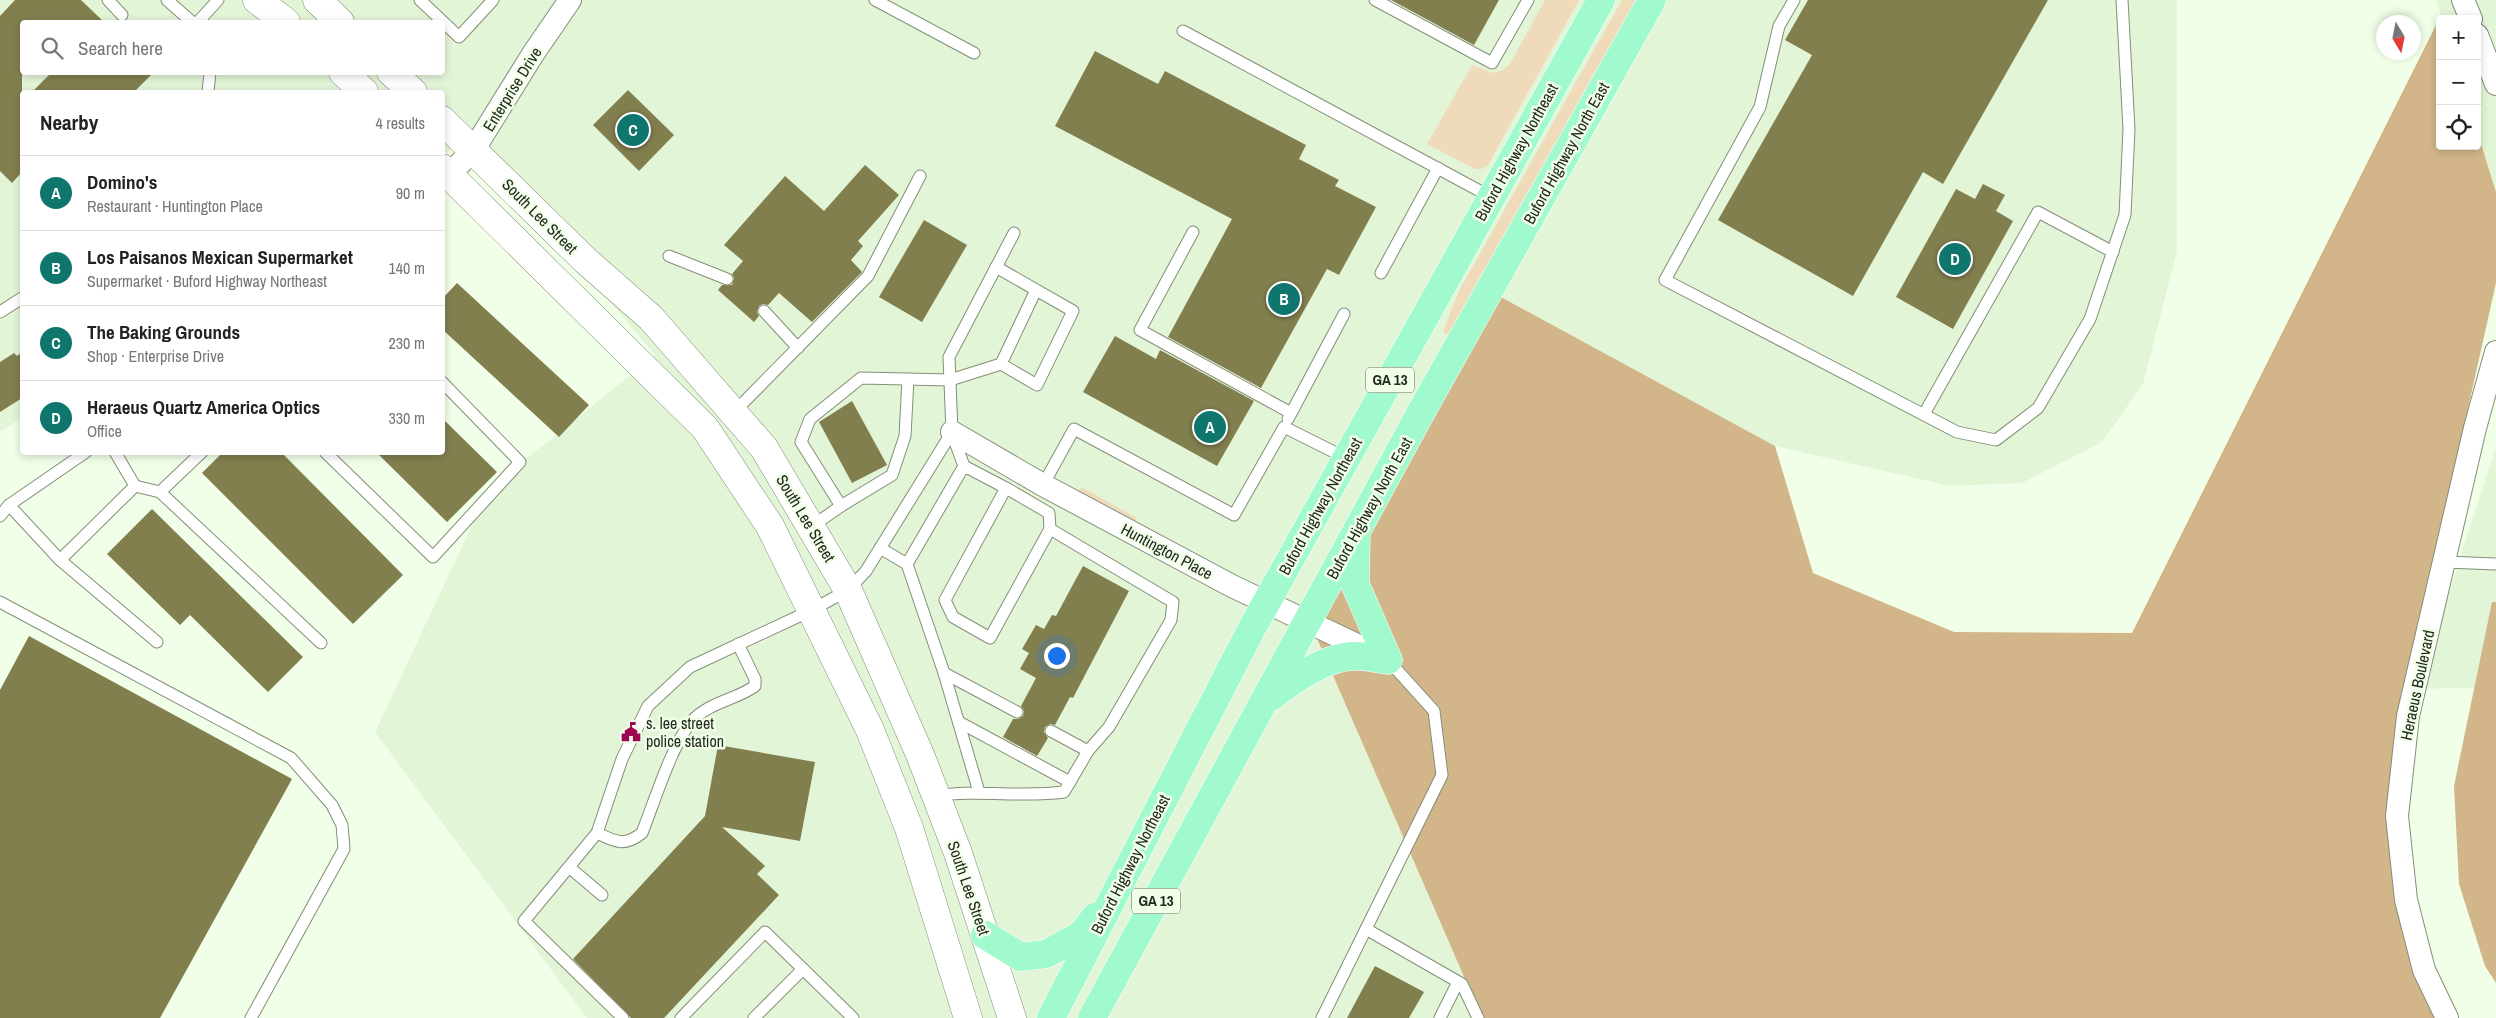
<!DOCTYPE html>
<html lang="en">
<head>
<meta charset="utf-8">
<style>
	:root { --surface:#fff; --page:#f2f2f2; --text:#222; --muted:#767676; --line:#e0e0e0; --accent:#0f766e }
	body { margin:0; font-family:"Archivo Narrow",sans-serif; background:var(--page); color:var(--text) }
	.controls { position:absolute; right:15px; top:15px; display:grid; overflow:hidden; border-radius:5px; box-shadow:0 2px 8px #0003 }
	.controls button { width:45px; height:45px; display:grid; place-items:center; padding:0; border:0; border-bottom:1px solid var(--line); background:var(--surface); color:var(--text); font:25px sans-serif }
	.compass { position:absolute; left:2376px; top:15px; width:45px; height:45px; border-radius:50%; background:var(--surface); box-shadow:0 2px 8px #0003; rotate:170deg }
	.you { position:absolute; left:1056px; top:655px; width:18px; height:18px; margin:-12px; border:4px solid #fff; border-radius:50%; background:#1a73e8; box-shadow:0 0 0 8px #1a73e833 }
	.badge { display:grid; place-items:center; width:32px; height:32px; border-radius:50%; background:var(--accent); color:#fff; font-size:16px; font-weight:700 }
	.pin { position:absolute; translate:-50% -50%; border:2px solid #fff; box-shadow:0 1px 5px #0006 }
	.list { margin:0; padding:0; list-style:none }
	h2 { display:flex; justify-content:space-between; align-items:center; height:65px; margin:0; padding:0 20px; font-size:21px }
	h2 small { font-size:16px; font-weight:400; color:var(--muted) }
	.list li { display:grid; grid-template-columns:32px 1fr auto; gap:15px; align-items:center; box-sizing:border-box; height:75px; padding:0 20px; border-top:1px solid var(--line) }
	.list b { display:block; font-size:19px; white-space:nowrap }
	.list p { margin:0; font-size:16px; white-space:nowrap; color:var(--muted) }
	.list em { font-size:16px; font-style:normal; color:var(--muted) }
	.icon { flex:none; width:28px; height:28px; fill:none; stroke:currentColor; stroke-width:2; stroke-linecap:round; stroke-linejoin:round }
	.map { position:relative; flex:none; width:2496px; height:1018px; overflow:hidden }
	.search { position:absolute; background:var(--surface); box-shadow:0 2px 8px #0003; left:20px; top:20px; width:425px; height:55px; display:flex; align-items:center; gap:12px; box-sizing:border-box; padding:0 18px; border-radius:5px; color:var(--muted); font-size:19px }
	.panel { position:absolute; background:var(--surface); box-shadow:0 2px 8px #0003; left:20px; top:90px; width:425px; height:365px; border-radius:5px }
	.map>svg:first-child { display:block }
	.built { fill:#e3f5d7; fill-rule:evenodd }
	.green { fill:#efdaba }
	.forest { fill:#d2b689 }
	.building { fill:#827f4f }
	.lines { fill:none; stroke-linecap:round; stroke-linejoin:round }
	.lane-casing { stroke:#828e79; stroke-width:13 }
	.street-casing { stroke:#828e79; stroke-width:24 }
	.secondary-casing { stroke:#828e79; stroke-width:29 }
	.primary-casing { stroke:#fff; stroke-width:29 }
	.lane { stroke:#fff; stroke-width:11 }
	.street { stroke:#fff; stroke-width:22 }
	.secondary { stroke:#fff; stroke-width:28 }
	.primary { stroke:#a1f9ce; stroke-width:28 }
	.labels { text-anchor:middle; stroke-width:5; stroke-linejoin:round; paint-order:stroke }
	.shield { fill:#f1ffe8; stroke:#61685c; stroke-width:1 }
	.shield-label { font-size:15px; font-weight:bold; fill:#232820 }
	.street-label { font-size:16px; fill:#232820; stroke:#f1ffe8 }
	.poi-label { font-size:16px; fill:#232820; stroke:#f1ffe8; text-anchor:start }
</style>
</head>
<body>
<div class="map">
<svg width="2496" height="1018" viewBox="0 0 2496 1018">
	<rect width="100%" height="100%" fill="#f1ffe8"/>
	<g class="built">
		<path d="M0,0H2177V251L2143,384L2102,442L2022,483L1950,486L1775,446L1488,290L1482,1018H587L375,732L489,489L655,355L531,209L455,147L443,154L442,92H22V418L0,432ZM22,22H442V72H22Z"/>
		<path d="M2436,0H2496V192L2477,131V19H2442Z"/>
		<path d="M2496,447V687L2419,689L2462,551Z"/>
	</g>
	<g class="green">
		<path d="M1545,0H1579L1488,165L1481,169H1475L1427,144L1472,65L1493,73L1503,70L1510,64Z"/>
		<path d="M1622,0H1637L1450,336L1443,332L1459,291Z"/>
		<path d="M1081,487L1137,518L1134,523L1078,492Z"/>
	</g>
	<g class="forest">
		<path d="M2441,15L2440,146H2477V131L2496,192V283L2405,690L2389,835L2421,939L2458,1018H1482L1305,611L1488,290L1775,446L1813,573L1954,632L2132,633Z"/>
		<path d="M2492,602H2496V983L2485,966L2459,884L2454,786Z"/>
	</g>
	<g class="building">
		<path d="M15,0H81L104,22H22V172L12,183L0,171V16Z"/>
		<path d="M1391,0H1499L1474,45Z"/>
		<path d="M1808,0H2048L1943,184L1923,172L1853,296L1718,220L1812,55L1785,40Z"/>
		<path d="M1095,51L1158,84L1165,71L1306,145L1299,159L1339,180L1335,186L1376,207L1339,275L1327,269L1261,388L1168,337L1232,219L1055,126Z"/>
		<path d="M52,72H154L134,92H32Z"/>
		<path d="M628,90L674,135L639,171L593,125Z"/>
		<path d="M865,165L899,195L858,241L863,246L851,260L862,272L812,322L779,293L768,305L763,304L759,306L757,312L759,316L754,322L718,290L722,285H732L734,278L732,274L743,261L724,245L785,176L824,211Z"/>
		<path d="M1983,184L2005,195L1996,211L2013,221L1953,329L1896,297L1956,189L1975,199Z"/>
		<path d="M924,220L967,245L922,322L879,297Z"/>
		<path d="M457,283L589,405L559,437L442,329V299Z"/>
		<path d="M1115,336L1156,359L1160,350L1254,401L1217,466L1083,392Z"/>
		<path d="M22,352V398L0,412V362L14,353L17,356Z"/>
		<path d="M852,401L887,465L852,483L819,422Z"/>
		<path d="M442,418L497,472L447,522L376,452H442Z"/>
		<path d="M223,452H281L403,575L353,624L202,473Z"/>
		<path d="M152,509L303,657L268,692L190,615L180,625L107,554Z"/>
		<path d="M1083,566L1129,591L1073,698L1070,697L1055,725L1050,724L1045,727L1044,732L1048,738L1037,756L1003,737L1013,719H1018L1023,716L1024,711L1021,706L1036,678L1020,669L1029,653L1022,649L1036,625L1044,629L1052,615L1056,616Z"/>
		<path d="M29,636L292,779L160,1018H0V690Z"/>
		<path d="M718,745L815,762L800,841L722,827L765,866L757,874L779,895L664,1018H631L573,959L705,816Z"/>
		<path d="M1375,966L1424,992L1409,1018H1347Z"/>
	</g>
	<g class="lines">
		<defs>
			<g id="lane">
				<path d="M108,0L122,15"/>
				<path d="M167,0L192,22"/>
				<path d="M420,0L459,37L493,0"/>
				<path d="M875,0L974,53"/>
				<path d="M1375,0L1492,63L1528,0"/>
				<path d="M1794,0L1779,26L1760,107L1665,280L1957,432L1996,440L2038,408L2090,319L2125,215L2129,129L2122,0"/>
				<path d="M198,22L218,0"/>
				<path d="M1183,31L1491,197"/>
				<path d="M208,92L210,72"/>
				<path d="M1193,232L1140,330L1291,413"/>
				<path d="M669,256L727,279"/>
				<path d="M996,267L1073,311L1037,385L1001,364L1036,290"/>
				<path d="M1381,273L1438,168"/>
				<path d="M764,311L798,348"/>
				<path d="M0,312L22,298"/>
				<path d="M908,379L905,436L892,475L841,506L801,442L810,419L861,378L950,380L1001,364"/>
				<path d="M732,411L743,403L868,276L920,176"/>
				<path d="M1924,414L2038,212L2113,252"/>
				<path d="M1288,419L1344,314"/>
				<path d="M952,434L964,466"/>
				<path d="M325,452L433,557L520,462L442,382"/>
				<path d="M1043,485L1074,429L1234,515L1284,427L1346,458"/>
				<path d="M135,486L160,492L321,643"/>
				<path d="M1006,488L1049,513L1050,529"/>
				<path d="M160,492L202,452"/>
				<path d="M9,505L60,560L135,486L115,452"/>
				<path d="M0,516L9,505L86,452"/>
				<path d="M811,527L841,506"/>
				<path d="M880,548L907,564"/>
				<path d="M60,560L157,642"/>
				<path d="M2445,562L2496,564"/>
				<path d="M0,602L291,758L332,805L342,825L344,849L251,1018"/>
				<path d="M944,673L1017,712"/>
				<path d="M959,722L1070,782"/>
				<path d="M1051,731L1088,751"/>
				<path d="M935,796C978,789 1021,798 1064,792L1088,751L1109,727L1171,620L1173,602L1050,529L990,638L953,617L945,600L1006,488L964,466L907,564L944,673L979,792"/>
				<path d="M597,833C616,842 624,847 642,833C654,803 672,744 692,721C709,702 738,699 755,686V679L738,644"/>
				<path d="M569,867L602,895"/>
				<path d="M1366,929L1462,984L1478,1018"/>
				<path d="M623,1018L524,921L597,833L622,759L648,706L690,667L812,610L848,590L866,571L952,432L949,357L1014,233"/>
				<path d="M681,1018L765,932L803,969"/>
				<path d="M754,1018L803,969L853,1018"/>
				<path d="M1322,1018L1442,775L1434,711L1388,660"/>
				<path d="M1440,1018L1458,982"/>
			</g>
			<g id="street">
				<path d="M2463,0L2471,19"/>
				<path d="M2477,35L2496,84"/>
				<path d="M449,175L474,149L533,54L570,0"/>
				<path d="M952,432L1043,485L1232,586L1378,655"/>
				<path d="M2447,1018L2424,970L2406,900L2397,816L2408,716L2475,428L2496,352"/>
			</g>
			<g id="secondary">
				<path d="M257,0L286,22"/>
				<path d="M317,0L340,22"/>
				<path d="M343,72L364,92"/>
				<path d="M391,72L413,92"/>
				<path d="M442,120L585,260L651,318L764,448L848,590L921,757L958,853L1012,1018"/>
				<path d="M442,168L705,428L770,526L870,730L909,828L968,1018"/>
			</g>
			<g id="primary">
				<path d="M1356,536L1355,584L1388,660"/>
				<path d="M1271,697C1293,680 1327,655 1357,656C1367,656 1378,659 1388,660"/>
				<path d="M985,935L1021,957L1046,954L1081,935L1095,917"/>
				<path d="M1051,1018L1251,630L1601,0"/>
				<path d="M1092,1018L1421,412L1652,0"/>
			</g>
		</defs>
		<use href="#lane" class="lane-casing"/>
		<use href="#street" class="street-casing"/>
		<use href="#secondary" class="secondary-casing"/>
		<use href="#primary" class="primary-casing"/>
		<use href="#lane" class="lane"/>
		<use href="#street" class="street"/>
		<use href="#secondary" class="secondary"/>
		<use href="#primary" class="primary"/>
	</g>
	<defs>
		<symbol id="civic-bare" viewBox="-9 -9 18 18"><path d="M-.6-6.5H3V-4.5H.6V-3L4-1V1h2V6H-6V1h2V-1L-.6-3ZM-1.2 2.5V6h2.4V2.5Z" fill="#9c0653" stroke="#f1ffe8" stroke-width="2.5" paint-order="stroke"/></symbol>
	</defs>
	<g fill-rule="evenodd">
		<use href="#civic-bare" x="617" y="718" width="28" height="28"/>
	</g>
	<g class="labels">
		<g class="shield">
			<rect x="1366" y="367.5" width="48" height="25" rx="4"/>
			<rect x="1132" y="888.5" width="48" height="25" rx="4"/>
		</g>
		<g class="shield-label">
			<text x="1390" y="385">GA 13</text>
			<text x="1156" y="906">GA 13</text>
		</g>
		<g class="street-label">
			<text transform="translate(512 89) rotate(-58)" y="6">Enterprise Drive</text>
			<text transform="translate(1516 152) rotate(-61)" y="6">Buford Highway Northeast</text>
			<text transform="translate(1566 153) rotate(-61)" y="6">Buford Highway North East</text>
			<text transform="translate(540 216) rotate(45)" y="6">South Lee Street</text>
			<text transform="translate(1320 506) rotate(-61)" y="6">Buford Highway Northeast</text>
			<text transform="translate(1369 508) rotate(-61)" y="6">Buford Highway North East</text>
			<text transform="translate(806 518) rotate(59)" y="6">South Lee Street</text>
			<text transform="translate(1167 551) rotate(28)" y="6">Huntington Place</text>
			<text transform="translate(2417 685) rotate(-78)" y="6">Heraeus Boulevard</text>
			<text transform="translate(1130 864) rotate(-63)" y="6">Buford Highway Northeast</text>
			<text transform="translate(969 888) rotate(71)" y="6">South Lee Street</text>
		</g>
		<g class="poi-label">
			<text x="646" y="729">s. lee street<tspan x="646" dy="18">police station</tspan></text>
		</g>
	</g>
</svg>
<div class="controls">
<button>+</button>
<button>−</button>
<button><svg class="icon" aria-label="locate" viewBox="0 0 24 24"><circle cx="12" cy="12" r="6"/><path d="M12 2v4M12 18v4M2 12h4M18 12h4"/></svg></button>
</div>
<svg class="compass" viewBox="-18 -18 36 36"><path d="M0-13l5 13h-10z" fill="#e53935"/><path d="M0 13l5-13h-10z" fill="#767676"/></svg>
<div class="you"></div>
<div class="pin badge" style="left:1210px;top:427px">A</div>
<div class="pin badge" style="left:1284px;top:299px">B</div>
<div class="pin badge" style="left:633px;top:130px">C</div>
<div class="pin badge" style="left:1955px;top:259px">D</div>
<div class="search"><svg class="icon" aria-label="search" viewBox="0 0 24 24"><circle cx="10" cy="10" r="6"/><path d="M15 15l6 6"/></svg>Search here</div>
<section class="panel">
<h2>Nearby<small>4 results</small></h2>
<ul class="list">
<li><span class="badge">A</span><div><b>Domino's</b><p>Restaurant · Huntington Place</p></div><em>90 m</em></li>
<li><span class="badge">B</span><div><b>Los Paisanos Mexican Supermarket</b><p>Supermarket · Buford Highway Northeast</p></div><em>140 m</em></li>
<li><span class="badge">C</span><div><b>The Baking Grounds</b><p>Shop · Enterprise Drive</p></div><em>230 m</em></li>
<li><span class="badge">D</span><div><b>Heraeus Quartz America Optics</b><p>Office</p></div><em>330 m</em></li>
</ul>
</section>
</div>
</body>
</html>
